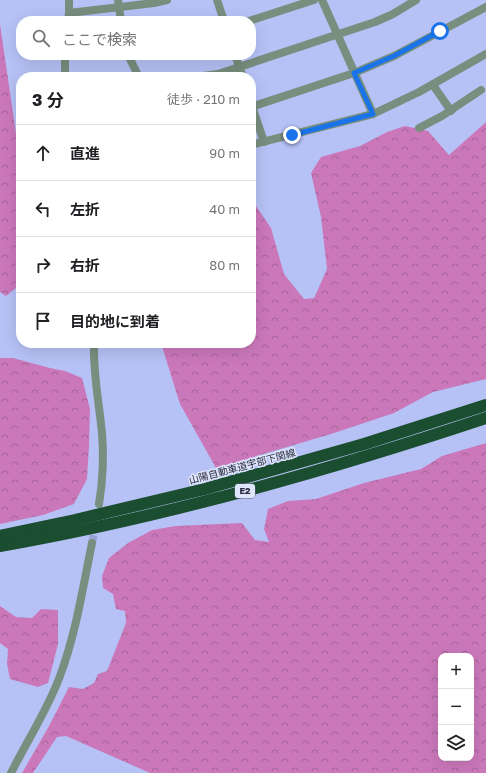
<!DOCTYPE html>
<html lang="ja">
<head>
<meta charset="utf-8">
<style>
	:root { --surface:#fff; --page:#f6f6f6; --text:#202124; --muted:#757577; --line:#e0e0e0 }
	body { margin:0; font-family:"Golos Text","Noto Sans JP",sans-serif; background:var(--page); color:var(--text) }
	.controls { position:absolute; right:12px; bottom:12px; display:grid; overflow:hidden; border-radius:8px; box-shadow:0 4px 16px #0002 }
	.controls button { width:36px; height:36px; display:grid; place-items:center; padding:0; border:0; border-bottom:1px solid var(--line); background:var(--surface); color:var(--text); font:20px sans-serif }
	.stop { position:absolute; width:12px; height:12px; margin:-9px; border:3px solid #1a73e8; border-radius:50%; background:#fff }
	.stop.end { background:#1a73e8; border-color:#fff; box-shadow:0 1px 4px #0008 }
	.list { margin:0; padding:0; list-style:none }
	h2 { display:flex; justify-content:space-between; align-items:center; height:52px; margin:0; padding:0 16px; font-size:17px }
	h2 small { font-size:13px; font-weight:400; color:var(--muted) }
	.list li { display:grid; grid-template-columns:26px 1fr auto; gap:12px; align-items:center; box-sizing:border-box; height:56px; padding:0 16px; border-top:1px solid var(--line) }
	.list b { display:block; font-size:15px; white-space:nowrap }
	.list em { font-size:13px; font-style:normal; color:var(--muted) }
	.icon { flex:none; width:22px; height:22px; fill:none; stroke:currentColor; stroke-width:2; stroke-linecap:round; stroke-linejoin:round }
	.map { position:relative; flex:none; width:486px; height:773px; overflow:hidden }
	.search { position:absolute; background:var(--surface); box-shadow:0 4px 16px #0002; left:16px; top:16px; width:240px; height:44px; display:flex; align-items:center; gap:10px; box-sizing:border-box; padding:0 14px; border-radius:16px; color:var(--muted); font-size:15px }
	.panel { position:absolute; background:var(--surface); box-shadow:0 4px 16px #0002; left:16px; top:72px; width:240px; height:276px; border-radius:16px }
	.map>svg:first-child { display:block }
	.forest { fill:url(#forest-crowns); fill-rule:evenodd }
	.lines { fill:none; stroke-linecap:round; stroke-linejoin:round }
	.minor-tunnel { stroke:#9aa4d2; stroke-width:8; stroke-dasharray:8 4; stroke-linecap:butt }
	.minor { stroke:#788e7e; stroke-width:8 }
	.highway { stroke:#1b4e30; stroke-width:12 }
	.route { stroke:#1a73e8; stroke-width:5 }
	.labels { text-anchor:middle; stroke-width:3; stroke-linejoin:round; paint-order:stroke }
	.shield { fill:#dfe5fa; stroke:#5f6478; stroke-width:1 }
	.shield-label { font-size:9px; font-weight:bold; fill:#282c40 }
	.street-label { font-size:10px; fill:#282c40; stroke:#dfe5fa }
</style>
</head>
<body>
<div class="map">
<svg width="486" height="773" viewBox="0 0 486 773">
	<defs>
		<pattern id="forest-crowns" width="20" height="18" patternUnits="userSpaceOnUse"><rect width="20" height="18" fill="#cb78bb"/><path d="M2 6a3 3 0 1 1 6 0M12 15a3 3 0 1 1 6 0" fill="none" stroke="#a56399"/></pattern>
	</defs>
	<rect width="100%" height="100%" fill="#b6c2f6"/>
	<g class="forest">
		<path d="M0,24L21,168V284L6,296L0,292Z"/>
		<path d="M486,122V379L433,392L394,413L331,434L216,468L180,404L161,343H251V199L271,228L284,274L304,299L314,298L327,269L321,217L311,173L321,157L360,146L387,132L405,126L428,131L449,155Z"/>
		<path d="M0,358H13L50,368L65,371L82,378L90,409L89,446L87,479L74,504L43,515L0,524Z"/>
		<path d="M486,443V773H150L66,736L57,737L33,773H22L49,726L69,687L83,689L94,683L98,674L107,671L126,623L125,611L116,609L113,594L103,588L102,576L109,558L128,543L152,530L176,526L242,523L255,540L269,542L264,529L268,509L288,501L316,499L364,483L421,469L442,456ZM441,656H471V758H441Z"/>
		<path d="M0,606L16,617L32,618L41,609L58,610V644L48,683L38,687L10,679L7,664L8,649L0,643Z"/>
	</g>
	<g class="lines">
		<path class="minor-tunnel" d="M92,543L96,524"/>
		<g class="minor">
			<path d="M118,0L121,21"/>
			<path d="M217,0L224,21"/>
			<path d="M322,0L373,114"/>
			<path d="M69,13L154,3L167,0"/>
			<path d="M68,21L69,13V0"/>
			<path d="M249,21L314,0"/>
			<path d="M65,55V77"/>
			<path d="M128,55L139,77"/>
			<path d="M235,55L243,77"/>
			<path d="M196,77L218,74L375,22L393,14L416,0"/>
			<path d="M433,85L451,111"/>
			<path d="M251,103L264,142"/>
			<path d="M251,107L354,73L394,56L486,7"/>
			<path d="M419,128L442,116L481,90"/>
			<path d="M251,145L373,114L419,92L486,54"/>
			<path d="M94,343C93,373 99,403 102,433C104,457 103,480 99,504"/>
			<path d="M11,773C27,741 48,709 60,676C76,633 83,587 92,543"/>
		</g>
		<g class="highway">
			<path d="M0,536L75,520L205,489L364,444L486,405"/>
			<path d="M0,546C166,517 327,471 486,418"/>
		</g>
	</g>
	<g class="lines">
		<path class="route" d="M292,135L373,114L354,73L394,56L440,31"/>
	</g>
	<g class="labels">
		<rect class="shield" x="235" y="484" width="20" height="14" rx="3"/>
		<g class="shield-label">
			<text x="245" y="494">E2</text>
		</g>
		<g class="street-label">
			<text transform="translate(242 466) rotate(-15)" y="4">山陽自動車道宇部下関線</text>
		</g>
	</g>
</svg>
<div class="controls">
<button>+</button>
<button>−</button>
<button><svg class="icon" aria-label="layers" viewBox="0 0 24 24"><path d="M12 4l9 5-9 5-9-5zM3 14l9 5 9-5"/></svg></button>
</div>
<div class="stop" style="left:440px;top:31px"></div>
<div class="stop end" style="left:292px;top:135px"></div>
<div class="search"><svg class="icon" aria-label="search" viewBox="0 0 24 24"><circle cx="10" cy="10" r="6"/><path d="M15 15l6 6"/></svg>ここで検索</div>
<section class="panel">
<h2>3 分<small>徒歩 · 210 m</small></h2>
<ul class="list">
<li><svg class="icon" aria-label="ahead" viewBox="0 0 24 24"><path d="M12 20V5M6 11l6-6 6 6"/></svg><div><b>直進</b></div><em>90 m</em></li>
<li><svg class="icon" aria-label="left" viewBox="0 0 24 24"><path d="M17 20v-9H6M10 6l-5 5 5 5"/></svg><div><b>左折</b></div><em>40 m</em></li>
<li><svg class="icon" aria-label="right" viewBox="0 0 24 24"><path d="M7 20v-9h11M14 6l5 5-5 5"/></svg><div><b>右折</b></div><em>80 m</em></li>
<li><svg class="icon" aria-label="arrive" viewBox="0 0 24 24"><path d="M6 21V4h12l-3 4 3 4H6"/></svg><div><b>目的地に到着</b></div></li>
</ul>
</section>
</div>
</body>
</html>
